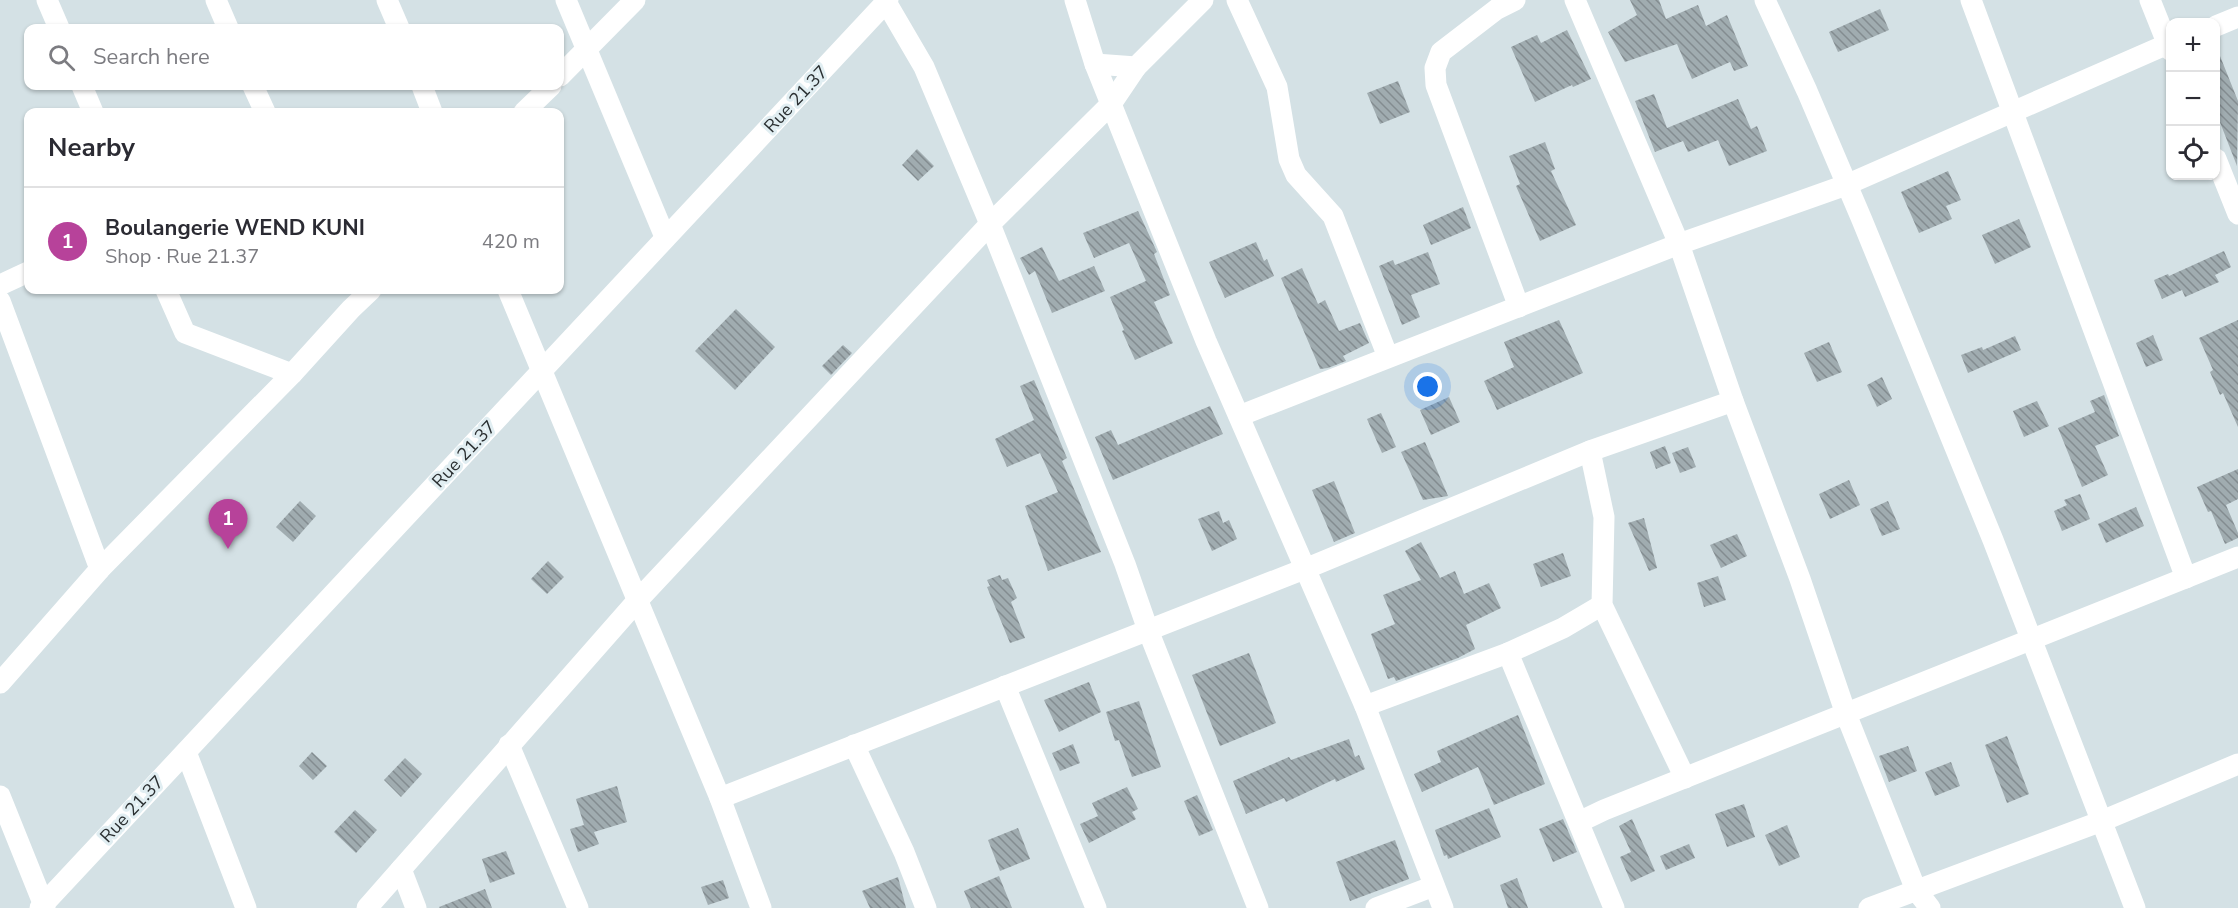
<!DOCTYPE html>
<html lang="en">
<head>
<meta charset="utf-8">
<style>
	:root { --surface:#fff; --page:#f7f7f7; --text:#2b2b33; --muted:#7c7c81; --line:#e1e1e2; --accent:#b7429a }
	body { margin:0; font-family:"Nunito Sans",sans-serif; background:var(--page); color:var(--text) }
	.controls { position:absolute; right:18px; top:18px; display:grid; overflow:hidden; border-radius:12px; box-shadow:0 2px 4px #0004 }
	.controls button { width:54px; height:54px; display:grid; place-items:center; padding:0; border:0; border-bottom:2px solid var(--line); background:var(--surface); color:var(--text); font:30px sans-serif }
	.you { position:absolute; left:1428px; top:387px; width:21px; height:21px; margin:-15px; border:4px solid #fff; border-radius:50%; background:#1a73e8; box-shadow:0 0 0 9px #1a73e833 }
	.badge { display:grid; place-items:center; width:39px; height:39px; border-radius:50%; background:var(--accent); color:#fff; font-size:20px; font-weight:700 }
	.pin { position:absolute; translate:-50% -50px; filter:drop-shadow(0 2px 3px #0008) }
	.pin::after { content:''; position:absolute; top:32px; width:21px; height:18px; background:inherit; clip-path:polygon(0 0,100% 0,50% 100%) }
	.list { margin:0; padding:0; list-style:none }
	h2 { display:flex; justify-content:space-between; align-items:center; height:78px; margin:0; padding:0 24px; font-size:26px }
	h2 small { font-size:20px; font-weight:400; color:var(--muted) }
	.list li { display:grid; grid-template-columns:39px 1fr auto; gap:18px; align-items:center; box-sizing:border-box; height:108px; padding:0 24px; border-top:2px solid var(--line) }
	.list b { display:block; font-size:22px; white-space:nowrap }
	.list p { margin:0; font-size:20px; white-space:nowrap; color:var(--muted) }
	.list em { font-size:20px; font-style:normal; color:var(--muted) }
	.icon { flex:none; width:33px; height:33px; fill:none; stroke:currentColor; stroke-width:2; stroke-linecap:round; stroke-linejoin:round }
	.map { position:relative; flex:none; width:2238px; height:908px; overflow:hidden }
	.search { position:absolute; background:var(--surface); box-shadow:0 2px 4px #0004; left:24px; top:24px; width:540px; height:66px; display:flex; align-items:center; gap:15px; box-sizing:border-box; padding:0 21px; border-radius:12px; color:var(--muted); font-size:22px }
	.panel { position:absolute; background:var(--surface); box-shadow:0 2px 4px #0004; left:24px; top:108px; width:540px; height:186px; border-radius:12px }
	.map>svg:first-child { display:block }
	.building { fill:url(#building-back-hatch) }
	.lines { fill:none; stroke-linecap:round; stroke-linejoin:round }
	.street { stroke:#fff; stroke-width:21 }
	.labels { text-anchor:middle; stroke-width:6; stroke-linejoin:round; paint-order:stroke }
	.street-label { font-size:18px; fill:#2a2f31; stroke:#e1eef2 }
</style>
</head>
<body>
<div class="map">
<svg width="2238" height="908" viewBox="0 0 2238 908">
	<defs>
		<pattern id="building-back-hatch" width="6" height="6" patternUnits="userSpaceOnUse" patternTransform="scale(1.5)"><rect width="6" height="6" fill="#a0acb0"/><path d="M-1 5l2 2M0 0l6 6M5-1l2 2" fill="none" stroke="#838c90"/></pattern>
	</defs>
	<rect width="100%" height="100%" fill="#d4e1e5"/>
	<g class="building">
		<path d="M1630,0H1659L1666,19L1698,5L1706,26L1727,15L1748,66L1734,71L1730,62L1692,79L1677,44L1625,62L1608,32L1637,15Z"/>
		<path d="M1880,9L1889,30L1838,52L1829,32Z"/>
		<path d="M1567,30L1591,79L1573,87L1572,85L1535,102L1511,47L1537,35L1541,43Z"/>
		<path d="M2216,46L2238,101L2237,166L2216,112Z"/>
		<path d="M1398,81L1410,112L1380,124L1367,93Z"/>
		<path d="M1654,94L1667,128L1738,99L1751,129L1757,126L1767,151L1729,166L1718,140L1688,152L1683,141L1655,152L1635,101Z"/>
		<path d="M1545,142L1555,169L1551,171L1576,225L1540,241L1516,186L1520,184L1509,156Z"/>
		<path d="M917,149L934,166L918,181L902,165Z"/>
		<path d="M1948,171L1961,200L1946,206L1952,219L1919,233L1901,192Z"/>
		<path d="M1463,207L1471,228L1431,245L1423,225Z"/>
		<path d="M1138,211L1157,252L1154,254L1170,295L1154,302L1173,343L1135,360L1122,331L1124,330L1110,297L1146,281L1129,243L1094,258L1083,233Z"/>
		<path d="M2019,219L2031,247L1995,264L1982,235Z"/>
		<path d="M1256,242L1264,261L1267,259L1274,276L1225,298L1209,262Z"/>
		<path d="M1042,247L1059,281L1094,266L1105,291L1052,313L1035,271L1029,275L1020,258Z"/>
		<path d="M2224,251L2231,267L2215,275L2219,282L2185,297L2182,290L2162,299L2154,280L2168,274L2169,276Z"/>
		<path d="M1428,252L1440,284L1411,295L1420,317L1402,325L1379,266L1393,260L1395,265Z"/>
		<path d="M1302,268L1318,304L1325,300L1339,331L1360,323L1369,343L1343,356L1346,361L1328,368L1320,369L1281,278Z"/>
		<path d="M736,309L775,347L735,390L695,351Z"/>
		<path d="M1559,320L1583,373L1497,410L1484,381L1514,367L1504,342Z"/>
		<path d="M2238,320V427L2223,393L2220,395L2210,372L2213,370L2199,338Z"/>
		<path d="M2153,335L2163,360L2146,367L2136,343Z"/>
		<path d="M2015,336L2021,350L1968,373L1961,355L1982,347L1983,350Z"/>
		<path d="M1829,342L1842,372L1817,382L1804,353Z"/>
		<path d="M843,345L852,353L831,375L822,366Z"/>
		<path d="M1882,377L1892,399L1877,407L1867,385Z"/>
		<path d="M1034,380L1067,458L1062,461L1101,552L1048,571L1025,506L1058,492L1040,453L1007,467L995,439L1034,420L1020,386Z"/>
		<path d="M2104,395L2119,436L2095,446L2108,475L2082,487L2058,428L2095,412L2090,401Z"/>
		<path d="M1449,397L1460,422L1431,435L1420,410Z"/>
		<path d="M2037,401L2049,426L2024,437L2013,411Z"/>
		<path d="M1210,406L1223,434L1113,480L1095,437L1111,430L1118,445Z"/>
		<path d="M1381,413L1396,447L1382,453L1367,419Z"/>
		<path d="M1425,442L1448,496L1423,500L1401,452Z"/>
		<path d="M1665,446L1671,463L1656,469L1650,452Z"/>
		<path d="M1688,447L1696,467L1680,473L1672,453Z"/>
		<path d="M2238,469V499L2226,505L2238,533V538L2225,544L2211,511L2208,512L2197,487Z"/>
		<path d="M1849,480L1860,505L1830,519L1819,494Z"/>
		<path d="M1334,481L1355,533L1334,542L1312,490Z"/>
		<path d="M2080,494L2090,519L2062,531L2054,511L2067,505L2064,500Z"/>
		<path d="M300,501L316,516L293,542L276,527Z"/>
		<path d="M1888,501L1900,529L1882,536L1870,509Z"/>
		<path d="M2136,507L2144,526L2106,543L2098,524Z"/>
		<path d="M1219,511L1223,523L1229,520L1237,539L1212,551L1198,519Z"/>
		<path d="M1644,518L1657,568L1649,571L1628,523Z"/>
		<path d="M1737,534L1747,556L1721,568L1710,545Z"/>
		<path d="M1421,542L1440,578L1455,571L1464,594L1489,583L1501,608L1466,625L1475,649L1458,658L1396,681L1394,677L1388,679L1371,634L1395,624L1383,595L1421,580L1405,551Z"/>
		<path d="M1563,553L1571,576L1541,587L1533,564Z"/>
		<path d="M548,561L564,577L547,594L531,579Z"/>
		<path d="M1000,575L1002,580L1008,578L1017,598L1011,602L1025,638L1010,643L987,587L990,586L987,580Z"/>
		<path d="M1718,576L1726,600L1704,607L1697,583Z"/>
		<path d="M1249,653L1276,723L1220,746L1192,675Z"/>
		<path d="M1089,682L1101,712L1059,732L1044,700Z"/>
		<path d="M1139,701L1161,767L1132,777L1119,740L1115,741L1106,712Z"/>
		<path d="M1518,715L1545,784L1494,805L1478,767L1422,792L1414,774L1441,762L1437,751Z"/>
		<path d="M2007,736L2029,794L2007,803L1985,745Z"/>
		<path d="M1349,739L1355,757L1359,755L1365,769L1336,782L1335,779L1286,802L1284,798L1246,814L1233,781L1289,757L1291,760Z"/>
		<path d="M1073,744L1080,763L1060,771L1052,753Z"/>
		<path d="M1908,746L1917,771L1889,782L1879,756Z"/>
		<path d="M312,752L327,766L313,780L299,766Z"/>
		<path d="M405,758L422,774L401,797L384,780Z"/>
		<path d="M1951,762L1960,786L1935,796L1925,772Z"/>
		<path d="M617,786L627,822L594,832L599,844L578,852L570,829L584,825L576,799Z"/>
		<path d="M1127,787L1138,809L1132,812L1136,819L1089,843L1080,824L1098,816L1092,803Z"/>
		<path d="M1197,795L1213,830L1199,836L1184,801Z"/>
		<path d="M1744,804L1755,837L1727,847L1715,814Z"/>
		<path d="M1489,808L1501,837L1448,859L1447,855L1444,856L1435,830Z"/>
		<path d="M355,810L377,830L356,853L334,832Z"/>
		<path d="M1563,819L1577,852L1553,862L1539,829Z"/>
		<path d="M1632,819L1655,871L1631,882L1620,857L1631,852L1619,826Z"/>
		<path d="M1787,825L1800,857L1779,866L1765,835Z"/>
		<path d="M1018,828L1030,859L1000,871L988,840Z"/>
		<path d="M1395,840L1409,879L1350,901L1336,862Z"/>
		<path d="M1689,844L1695,858L1666,870L1660,856Z"/>
		<path d="M506,851L515,874L490,883L482,859Z"/>
		<path d="M999,876L1012,908H971L964,891Z"/>
		<path d="M898,877L906,908H870L862,891Z"/>
		<path d="M1517,878L1528,908H1508L1500,885Z"/>
		<path d="M723,880L729,898L708,905L701,887Z"/>
		<path d="M485,889L492,908H440L439,907Z"/>
	</g>
	<g class="lines">
		<g class="street">
			<path d="M47,0L59,28"/>
			<path d="M216,0L228,28"/>
			<path d="M387,0L399,28"/>
			<path d="M566,0L665,237"/>
			<path d="M1075,0L1095,64L1206,341L1365,706L1443,908"/>
			<path d="M1237,0L1277,87L1289,159L1296,175L1333,216L1388,357"/>
			<path d="M1515,0L1497,9L1441,52L1435,68L1436,85L1519,307"/>
			<path d="M1765,0L1807,91L1862,220L1993,540L2135,908"/>
			<path d="M1971,0L2186,578"/>
			<path d="M2150,0L2170,50"/>
			<path d="M886,2L924,67L990,224L1125,564L1148,630L1258,908"/>
			<path d="M2216,26L2238,17"/>
			<path d="M1095,64L1136,67L1203,0"/>
			<path d="M560,76L635,0"/>
			<path d="M82,86L93,112"/>
			<path d="M253,86L265,112"/>
			<path d="M422,86L432,112"/>
			<path d="M524,112L551,86"/>
			<path d="M2216,159L2238,214"/>
			<path d="M0,285L28,272"/>
			<path d="M166,290L185,333L292,374"/>
			<path d="M508,290L720,798L761,908"/>
			<path d="M0,301L100,569"/>
			<path d="M1733,401L1800,579L1846,714L1916,890L1930,908"/>
			<path d="M1239,416L1679,244L1575,0"/>
			<path d="M1590,451L1604,517L1602,605L1685,778"/>
			<path d="M1508,653L1614,908"/>
			<path d="M0,683L100,569L292,374L351,309L371,290"/>
			<path d="M1005,686L1096,908"/>
			<path d="M1365,706L1508,653L1563,628L1602,605"/>
			<path d="M509,745L578,908"/>
			<path d="M854,745L904,852L926,908"/>
			<path d="M186,752L246,908"/>
			<path d="M0,796L45,908"/>
			<path d="M720,798L1317,564L1590,451L1733,401L1679,244L1846,185L2170,43"/>
			<path d="M1579,822L1604,810L2238,557"/>
			<path d="M401,869L416,908"/>
			<path d="M40,908L888,0"/>
			<path d="M367,908L637,601L990,224L1111,104L1136,67"/>
			<path d="M1376,908L1434,886"/>
			<path d="M1869,908L2102,821L2238,764"/>
		</g>
	</g>
	<g class="labels">
		<g class="street-label">
			<text transform="translate(796 99) rotate(-47)" y="6">Rue 21.37</text>
			<text transform="translate(464 454) rotate(-47)" y="6">Rue 21.37</text>
			<text transform="translate(132 809) rotate(-47)" y="6">Rue 21.37</text>
		</g>
	</g>
</svg>
<div class="controls">
<button>+</button>
<button>−</button>
<button><svg class="icon" aria-label="locate" viewBox="0 0 24 24"><circle cx="12" cy="12" r="6"/><path d="M12 2v4M12 18v4M2 12h4M18 12h4"/></svg></button>
</div>
<div class="you"></div>
<div class="pin badge" style="left:228px;top:549px">1</div>
<div class="search"><svg class="icon" aria-label="search" viewBox="0 0 24 24"><circle cx="10" cy="10" r="6"/><path d="M15 15l6 6"/></svg>Search here</div>
<section class="panel">
<h2>Nearby<small></small></h2>
<ul class="list">
<li><span class="badge">1</span><div><b>Boulangerie WEND KUNI</b><p>Shop · Rue 21.37</p></div><em>420 m</em></li>
</ul>
</section>
</div>
</body>
</html>
